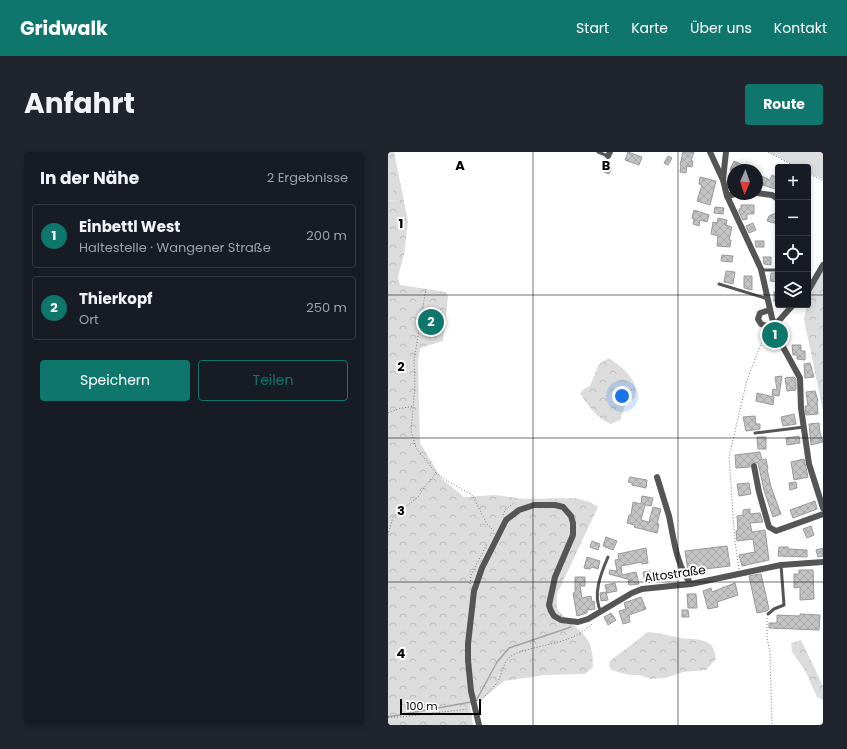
<!DOCTYPE html>
<html lang="de">
<head>
<meta charset="utf-8">
<style>
	:root { --surface:#171b24; --page:#20242c; --text:#f1f3f6; --muted:#9ea1a6; --line:#363941; --accent:#0f766e }
	body { margin:0; font-family:Poppins,sans-serif; background:var(--page); color:var(--text) }
	.controls { position:absolute; right:12px; top:12px; display:grid; overflow:hidden; border-radius:4px; box-shadow:0 2px 6px #0003 }
	.controls button { width:36px; height:36px; display:grid; place-items:center; padding:0; border:0; border-bottom:1px solid var(--line); background:var(--surface); color:var(--text); font:20px sans-serif }
	.compass { position:absolute; left:339px; top:12px; width:36px; height:36px; border-radius:50%; background:var(--surface); box-shadow:0 2px 6px #0003; rotate:182deg }
	.scale { position:absolute; left:12px; bottom:10px; width:81px; box-sizing:border-box; padding-left:4px; border:2px solid #000; border-top:0; font-size:11px; line-height:14px; white-space:nowrap; color:#000; -webkit-text-stroke:3px #fff; paint-order:stroke }
	.you { position:absolute; left:234px; top:244px; width:14px; height:14px; margin:-10px; border:3px solid #fff; border-radius:50%; background:#1a73e8; box-shadow:0 0 0 6px #1a73e833 }
	.badge { display:grid; place-items:center; width:26px; height:26px; border-radius:50%; background:var(--accent); color:#fff; font-size:13px; font-weight:700 }
	.pin { position:absolute; translate:-50% -50%; border:2px solid #fff; box-shadow:0 1px 4px #0006 }
	.list { margin:0; padding:0; list-style:none }
	h2 { display:flex; justify-content:space-between; align-items:center; height:52px; margin:0; padding:0 16px; font-size:17px }
	h2 small { font-size:13px; font-weight:400; color:var(--muted) }
	.list li { display:grid; grid-template-columns:26px 1fr auto; gap:12px; align-items:center; box-sizing:border-box; height:64px; margin:0 8px 8px; padding:0 8px; border:1px solid var(--line); border-radius:4px }
	.list b { display:block; font-size:15px; white-space:nowrap }
	.list p { margin:0; font-size:13px; white-space:nowrap; color:var(--muted) }
	.list em { font-size:13px; font-style:normal; color:var(--muted) }
	.actions { display:flex; gap:8px; padding:12px 16px }
	.actions a { flex:1; padding:9px 0; border:1px solid var(--accent); border-radius:4px; text-align:center; font-size:14px; color:var(--accent) }
	.actions .main { background:var(--accent); color:#fff }
	.icon { flex:none; width:22px; height:22px; fill:none; stroke:currentColor; stroke-width:2; stroke-linecap:round; stroke-linejoin:round }
	.map { position:relative; flex:none; width:435px; height:573px; overflow:hidden; border-radius:4px }
	header { display:flex; align-items:center; gap:24px; box-sizing:border-box; height:56px; padding:0 20px; background:var(--accent); color:#fff }
	header strong { font-size:19px }
	nav { display:flex; gap:22px; margin-inline-start:auto; font-size:14px }
	.intro { display:flex; align-items:center; justify-content:space-between; box-sizing:border-box; height:96px; padding:0 24px }
	h1 { margin:0; font-size:28px }
	.button { padding:10px 18px; border-radius:4px; background:var(--accent); color:#fff; font-size:14px; font-weight:700 }
	main { display:flex; gap:24px; padding:0 24px }
	aside { flex:1; background:var(--surface); border-radius:4px; box-shadow:0 2px 6px #0003 }
	.map>svg:first-child { display:block }
	.green { fill:#dcdcdc }
	.forest { fill:url(#forest-crowns) }
	.lines { fill:none; stroke-linecap:round; stroke-linejoin:round }
	.stream { stroke:#a3a3a3; stroke-width:1.5 }
	.building { fill:url(#building-cross-hatch); stroke:#999 }
	.path { stroke:#777; stroke-width:1; stroke-dasharray:1 2; stroke-linecap:butt }
	.lane { stroke:#555; stroke-width:3 }
	.street { stroke:#555; stroke-width:6 }
	.grid { fill:none; stroke:#000; stroke-width:1; stroke-opacity:0.55 }
	.labels { text-anchor:middle; stroke-width:4; stroke-linejoin:round; paint-order:stroke }
	.street-label { font-size:12px; fill:#000; stroke:#fff }
	.grid-label { font-size:13px; text-anchor:middle; font-weight:bold; fill:#000; stroke:#fff; stroke-width:4; stroke-linejoin:round; paint-order:stroke }
</style>
</head>
<body>
<header>
<strong>Gridwalk</strong>
<nav><a>Start</a><a>Karte</a><a>Über uns</a><a>Kontakt</a></nav>
</header>
<div class="intro"><h1>Anfahrt</h1><a class="button">Route</a></div>
<main>
<aside>
<h2>In der Nähe<small>2 Ergebnisse</small></h2>
<ul class="list">
<li><span class="badge">1</span><div><b>Einbettl West</b><p>Haltestelle · Wangener Straße</p></div><em>200 m</em></li>
<li><span class="badge">2</span><div><b>Thierkopf</b><p>Ort</p></div><em>250 m</em></li>
</ul>
<div class="actions"><a class="main">Speichern</a><a>Teilen</a></div>
</aside>
<div class="map">
<svg width="435" height="573" viewBox="0 0 435 573">
	<defs>
		<pattern id="forest-crowns" width="20" height="18" patternUnits="userSpaceOnUse"><rect width="20" height="18" fill="#dcdcdc"/><path d="M2 6a3 3 0 1 1 6 0M12 15a3 3 0 1 1 6 0" fill="none" stroke="#bbb"/></pattern>
		<pattern id="building-cross-hatch" width="8" height="8" patternUnits="userSpaceOnUse"><rect width="8" height="8" fill="#c4c4c4"/><path d="M0 0l8 8M0 8l8-8" fill="none" stroke="#a7a7a7"/></pattern>
	</defs>
	<rect width="100%" height="100%" fill="#fff"/>
	<g class="green">
		<path d="M380,0H435V28L420,21V15H409Z"/>
		<path d="M0,3H1L8,49L0,48Z"/>
	</g>
	<g class="forest">
		<path d="M0,0H6L20,69L16,103L10,125L12,133L58,140L60,145L55,189L32,196L30,211L32,291L54,327L76,345L107,343L137,347L187,346L202,350L210,355L169,442V457C178,468 191,476 199,487C204,493 205,506 205,515L197,522L157,523L116,529L97,545L82,553L85,573H0V48L7,49Z"/>
		<path d="M435,113V259L416,167L419,153H420L423,136Z"/>
		<path d="M221,206C234,215 254,230 246,247L238,250L232,268L223,272C209,266 200,254 192,241L196,237L202,234L211,212Z"/>
		<path d="M260,480C272,481 277,483 288,485C298,488 313,485 322,492C326,495 327,502 328,507L318,518L295,520L277,526L263,527L251,523H241L223,518L221,513L222,509Z"/>
		<path d="M413,488L435,534V548L429,545L417,518L404,500L403,491Z"/>
	</g>
	<g class="lines">
		<g class="stream">
			<path d="M88,549L109,510L121,496L183,475"/>
			<path d="M0,565L83,550"/>
		</g>
	</g>
	<g class="building">
		<path d="M240,0L254,5L251,13L237,8Z"/>
		<path d="M295,0H306L303,9H305L304,15L299,14L298,21L292,20L293,13H292Z"/>
		<path d="M280,4L284,6L280,13L276,11Z"/>
		<path d="M346,9L357,14L355,18H342Z"/>
		<path d="M219,13L224,16L221,22L216,20Z"/>
		<path d="M369,22L382,28L384,23L390,26V38L369,31Z"/>
		<path d="M312,25L328,29L322,53L309,49L314,33L311,32Z"/>
		<path d="M353,53H366V62H359V67L355,68L351,60V57H353Z"/>
		<path d="M327,55L336,56L335,62L326,61Z"/>
		<path d="M306,58L321,63L319,70L312,68L311,74L305,72L306,67L304,66Z"/>
		<path d="M390,60V72L379,69L381,64Z"/>
		<path d="M330,66L339,68L338,73L344,75L341,88H343L342,95L329,94L330,84L323,82L325,70L329,71Z"/>
		<path d="M365,71L368,78L361,81L358,74Z"/>
		<path d="M367,89H376V95H368Z"/>
		<path d="M334,103L345,104L344,110L333,109Z"/>
		<path d="M375,105H383V113L376,112Z"/>
		<path d="M338,119L347,120L345,132L336,130Z"/>
		<path d="M383,121H390V130L382,129Z"/>
		<path d="M356,124H364V138L356,136Z"/>
		<rect x="386" y="140" width="4" height="9"/>
		<path d="M404,193H413V199H417V208L409,207V203H405Z"/>
		<path d="M422,211L426,225L417,226L416,212Z"/>
		<path d="M394,224L391,244L384,243L385,237L389,238L387,225Z"/>
		<path d="M406,225L408,227V238L399,239L397,226Z"/>
		<path d="M427,239L430,249H429L430,262L418,263L417,254H420L418,240Z"/>
		<path d="M369,241L386,245L385,253L368,249Z"/>
		<path d="M406,262L408,272L395,274L393,265Z"/>
		<path d="M367,264L368,272H372V277L358,279L355,265Z"/>
		<path d="M431,271L432,281L435,290L423,293L421,272Z"/>
		<path d="M411,284L412,291L399,293L398,286Z"/>
		<path d="M369,285H378V297H370Z"/>
		<path d="M372,300L374,308L378,307L380,317H379L383,335L393,362L385,365L376,338L370,311L365,310L362,312V315L348,316L347,303Z"/>
		<path d="M416,307L420,325L406,328L403,310Z"/>
		<path d="M242,325L259,328L258,336L244,333V331L240,330Z"/>
		<path d="M408,330L409,336L402,338L401,331Z"/>
		<path d="M361,331L363,342L351,344L349,332Z"/>
		<path d="M254,344L265,346L263,354L257,353L253,368L261,370L265,355L273,357L269,372H271L269,381L246,375L247,373L239,371L241,363H243L245,350L253,352Z"/>
		<path d="M427,349L429,357L405,366L402,358Z"/>
		<path d="M362,357V362L372,361L375,370L362,371L364,380L377,378L381,408L354,414L351,403L367,400L365,387L349,389L348,379L350,378L349,364L355,363V358Z"/>
		<path d="M423,374L426,383L419,386L415,377Z"/>
		<path d="M218,385L229,389L225,398L215,394Z"/>
		<path d="M204,389L212,392L210,398L202,395Z"/>
		<path d="M339,394L342,414L309,418V416L307,417V418L300,419L297,399Z"/>
		<path d="M391,395H400V397L419,398V405L390,404Z"/>
		<path d="M258,396L260,411L254,412V410L233,414L234,423L248,420L251,432L241,433L240,429L243,428L221,422L222,418L229,419L227,408L231,407L230,402Z"/>
		<path d="M435,396V404L430,405L428,398Z"/>
		<path d="M199,405L212,409L210,417L204,415L202,417L196,416Z"/>
		<path d="M411,418H425L426,447L412,448V435L406,436V422H411Z"/>
		<path d="M262,419L263,430L257,431L255,420Z"/>
		<path d="M373,422L381,457L379,459L369,461L361,424Z"/>
		<path d="M187,425H197V434H192L194,446L203,444L204,450L206,449L207,457L199,458V461L189,464L185,441H187Z"/>
		<path d="M227,431L229,439L219,441L217,433Z"/>
		<path d="M347,431L350,443L329,450L330,455L320,457L315,439L323,436L324,440Z"/>
		<path d="M218,440L220,448L213,449L212,441Z"/>
		<path d="M299,442H308L309,456H300Z"/>
		<path d="M253,445L258,457L241,463L242,470L235,472L231,459L238,457L236,451Z"/>
		<path d="M294,458H300L301,465H294Z"/>
		<path d="M223,461L228,468L220,473L216,465Z"/>
		<path d="M412,462L432,463L431,478L381,476V471H389V463L412,464Z"/>
	</g>
	<g class="lines">
		<g class="path">
			<path d="M380,0L408,15"/>
			<path d="M420,21L435,29"/>
			<path d="M0,261L10,257L25,254"/>
			<path d="M48,321L58,328L84,343L99,372L106,379"/>
			<path d="M115,363L117,358L127,350"/>
			<path d="M0,383L5,365L30,345L35,337L48,321L28,296L23,279L27,233L26,208L38,137"/>
			<path d="M351,417L347,390L341,305L359,228L373,192L382,180"/>
			<path d="M82,432L83,423L99,392"/>
			<path d="M379,466V486L382,501L384,573"/>
			<path d="M92,551C96,544 102,539 108,532C114,525 114,512 122,505C128,500 135,499 142,497C164,491 188,489 205,471"/>
			<path d="M0,565H12L80,557"/>
		</g>
		<g class="lane">
			<path d="M210,0L220,4"/>
			<path d="M374,118H390"/>
			<path d="M331,132L380,147"/>
			<path d="M367,281L416,275"/>
			<path d="M213,460C204,443 213,421 220,405"/>
			<path d="M380,462L386,457L396,453L393,413"/>
		</g>
		<g class="street">
			<path d="M322,0L335,28L339,44L373,117L384,166L395,195L412,226L413,256L421,312L435,356"/>
			<path d="M220,4L222,0"/>
			<path d="M335,27L338,0"/>
			<path d="M369,41L384,43L390,47"/>
			<path d="M339,44L347,42"/>
			<path d="M420,139L435,113"/>
			<path d="M382,158L372,161L370,167L373,172L379,174L387,173"/>
			<path d="M387,173L405,153"/>
			<path d="M366,314L371,340L381,375L388,379L435,362"/>
			<path d="M269,325C273,338 277,351 281,364C286,387 288,413 303,432"/>
			<path d="M91,573L83,539L80,508V492L86,439L94,416L118,368L131,358L146,353H167L175,355L183,364L185,371V383L167,425L161,453L163,459L166,464L173,468L190,470L200,467L244,441L254,437L303,432L393,413L435,410"/>
		</g>
	</g>
	<path class="grid" d="M145,0V573M290,0V573M0,143H390M420,143H435M0,286H435M0,430H435"/>
	<g class="labels">
		<g class="street-label">
			<text transform="translate(287 422) rotate(-8)" y="4">Altostraße</text>
		</g>
	</g>
	<g class="grid-label">
		<text x="72" y="18">A</text>
		<text x="218" y="18">B</text>
		<text x="13" y="76">1</text>
		<text x="13" y="219">2</text>
		<text x="13" y="363">3</text>
		<text x="13" y="506">4</text>
	</g>
</svg>
<div class="controls">
<button>+</button>
<button>−</button>
<button><svg class="icon" aria-label="locate" viewBox="0 0 24 24"><circle cx="12" cy="12" r="6"/><path d="M12 2v4M12 18v4M2 12h4M18 12h4"/></svg></button>
<button><svg class="icon" aria-label="layers" viewBox="0 0 24 24"><path d="M12 4l9 5-9 5-9-5zM3 14l9 5 9-5"/></svg></button>
</div>
<svg class="compass" viewBox="-18 -18 36 36"><path d="M0-13l5 13h-10z" fill="#e53935"/><path d="M0 13l5-13h-10z" fill="#9ea1a6"/></svg>
<div class="scale">100 m</div>
<div class="you"></div>
<div class="pin badge" style="left:387px;top:183px">1</div>
<div class="pin badge" style="left:43px;top:170px">2</div>
</div>
</main>
</body>
</html>
